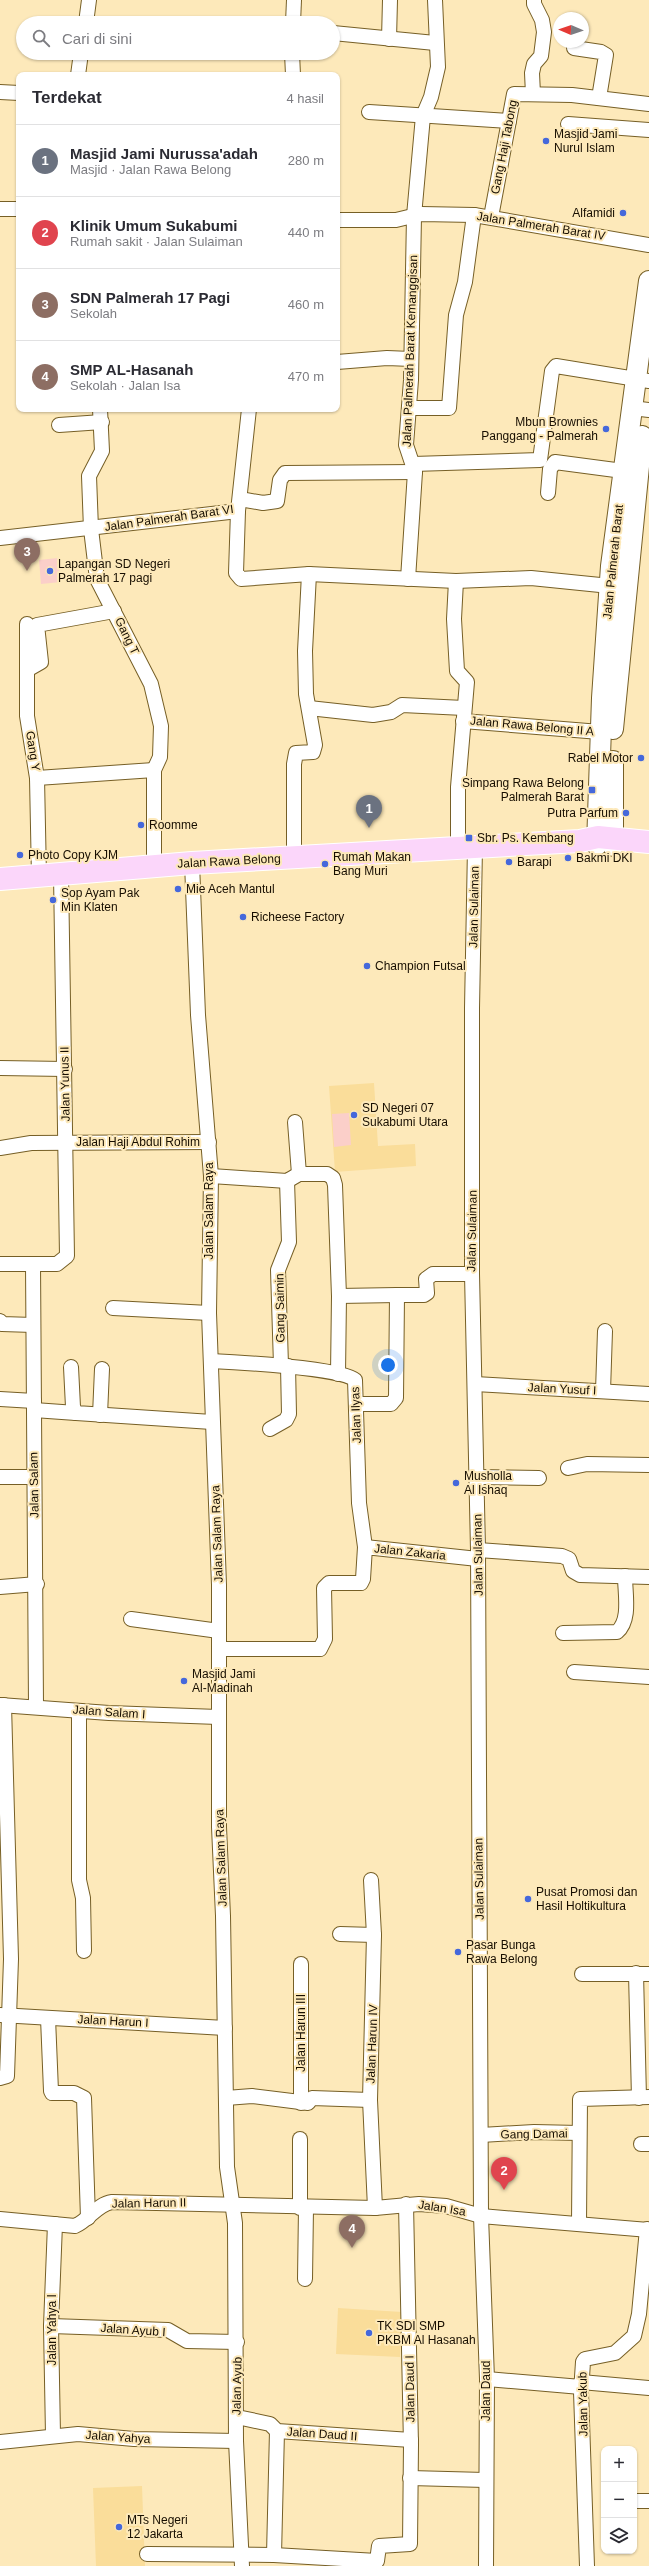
<!DOCTYPE html>
<html lang="id">
<head>
<meta charset="utf-8">
<style>
	:root { --surface:#fff; --page:#f7f7f7; --text:#2b2b33; --muted:#7c7c81; --line:#e1e1e2; --accent:#1a73e8 }
	body { margin:0; font-family:Helvetica,sans-serif; background:var(--page); color:var(--text) }
	.controls { position:absolute; right:12px; bottom:12px; display:grid; overflow:hidden; border-radius:8px; box-shadow:0 1px 3px #0004 }
	.controls button { width:36px; height:36px; display:grid; place-items:center; padding:0; border:0; border-bottom:1px solid var(--line); background:var(--surface); color:var(--text); font:20px sans-serif }
	.compass { position:absolute; left:553px; top:12px; width:36px; height:36px; border-radius:50%; background:var(--surface); box-shadow:0 1px 3px #0004; rotate:272deg }
	.you { position:absolute; left:388px; top:1365px; width:14px; height:14px; margin:-10px; border:3px solid #fff; border-radius:50%; background:#1a73e8; box-shadow:0 0 0 6px #1a73e833 }
	.badge { display:grid; place-items:center; width:26px; height:26px; border-radius:50%; background:var(--accent); color:#fff; font-size:13px; font-weight:700 }
	.pin { position:absolute; translate:-50% -33px; filter:drop-shadow(0 1px 2px #0008) }
	.pin::after { content:''; position:absolute; top:21px; width:14px; height:12px; background:inherit; clip-path:polygon(0 0,100% 0,50% 100%) }
	.list { margin:0; padding:0; list-style:none }
	h2 { display:flex; justify-content:space-between; align-items:center; height:52px; margin:0; padding:0 16px; font-size:17px }
	h2 small { font-size:13px; font-weight:400; color:var(--muted) }
	.list li { display:grid; grid-template-columns:26px 1fr auto; gap:12px; align-items:center; box-sizing:border-box; height:72px; padding:0 16px; border-top:1px solid var(--line) }
	.list b { display:block; font-size:15px; white-space:nowrap }
	.list p { margin:0; font-size:13px; white-space:nowrap; color:var(--muted) }
	.list em { font-size:13px; font-style:normal; color:var(--muted) }
	.icon { flex:none; width:22px; height:22px; fill:none; stroke:currentColor; stroke-width:2; stroke-linecap:round; stroke-linejoin:round }
	.map { position:relative; flex:none; width:649px; height:2566px; overflow:hidden }
	.search { position:absolute; background:var(--surface); box-shadow:0 1px 3px #0004; left:16px; top:16px; width:324px; height:44px; display:flex; align-items:center; gap:10px; box-sizing:border-box; padding:0 14px; border-radius:22px; color:var(--muted); font-size:15px }
	.panel { position:absolute; background:var(--surface); box-shadow:0 1px 3px #0004; left:16px; top:72px; width:324px; height:340px; border-radius:8px }
	.map>svg:first-child { display:block }
	.built { fill:#fadd9a }
	.green { fill:#fbcfc9 }
	.lines { fill:none; stroke-linecap:round; stroke-linejoin:round }
	.minor-casing { stroke:#765f26; stroke-width:16 }
	.secondary-casing { stroke:#765f26; stroke-width:22 }
	.primary-casing { stroke:#fff; stroke-width:24 }
	.minor { stroke:#fff; stroke-width:14 }
	.secondary { stroke:#fff; stroke-width:20 }
	.primary { stroke:#fbd6fa; stroke-width:22 }
	.poi-dot { fill:#4568db; stroke:#fde9ba; stroke-width:1.5 }
	.labels { text-anchor:middle; stroke-width:4; stroke-linejoin:round; paint-order:stroke }
	.poi-label { font-size:12px; fill:#170e00; stroke:#fde9ba; text-anchor:start }
	.street-label { font-size:12px; fill:#170e00; stroke:#fde9ba }
</style>
</head>
<body>
<div class="map">
<svg width="649" height="2566" viewBox="0 0 649 2566">
	<rect width="100%" height="100%" fill="#fde9ba"/>
	<g class="built">
		<path d="M374,1083L378,1146L415,1144L416,1166L335,1172L329,1086Z"/>
		<path d="M338,2308L402,2312L400,2357L336,2354Z"/>
		<path d="M142,2486L145,2566H96L93,2488Z"/>
	</g>
	<g class="green">
		<path d="M58,558L61,582L41,584L39,560Z"/>
		<path d="M349,1113L351,1145L334,1147L332,1114Z"/>
	</g>
	<g class="lines">
		<defs>
			<g id="minor">
				<path d="M86,23L89,0"/>
				<path d="M293,23L294,0"/>
				<path d="M333,33L435,43"/>
				<path d="M389,39L390,0"/>
				<path d="M574,42V48L601,52L606,55L599,98"/>
				<path d="M292,53L293,75"/>
				<path d="M78,75L81,53"/>
				<path d="M0,92L19,93"/>
				<path d="M533,94L532,73L534,64L541,56L544,32L542,20L534,4V0"/>
				<path d="M369,112L509,121"/>
				<path d="M568,124L649,130"/>
				<path d="M0,209H19"/>
				<path d="M491,217L514,94L572,95L649,104"/>
				<path d="M337,220H396L421,214L474,215L649,245"/>
				<path d="M337,362L387,358L411,359"/>
				<path d="M409,408H449L456,315L465,282L474,215"/>
				<path d="M632,408L649,410"/>
				<path d="M100,409L102,451L89,476L91,529L97,579L151,684L161,726L160,757L154,770V866"/>
				<path d="M249,409L238,511L236,573L241,579L309,574L456,581L531,578L610,586"/>
				<path d="M59,425L102,422"/>
				<path d="M413,464L540,460L552,371L556,366L649,381"/>
				<path d="M548,493L550,469L555,462L623,471"/>
				<path d="M240,499L263,503L277,501L280,480L285,473L415,472"/>
				<path d="M0,538L238,511"/>
				<path d="M408,579L415,472L406,445L411,380L414,216L423,116L431,97L438,67L435,0"/>
				<path d="M456,581L454,619L457,671L467,682L458,787V848"/>
				<path d="M27,624V716L37,778L39,877"/>
				<path d="M27,670L41,662L37,625L114,611"/>
				<path d="M309,708L373,715L391,712L402,705L464,708"/>
				<path d="M463,721L600,732"/>
				<path d="M37,778L154,770"/>
				<path d="M475,847L472,1008V1274L478,1550L481,2216L487,2379L486,2566"/>
				<path d="M294,857V764L296,753L313,752L315,745L306,694L305,651L309,574"/>
				<path d="M192,863L198,1015L211,1176L209,1313L219,1585V1827L223,1916L227,2167L235,2223L236,2441L242,2566"/>
				<path d="M0,1068L65,1069"/>
				<path d="M295,1122L299,1174"/>
				<path d="M0,1148L31,1143L209,1142"/>
				<path d="M211,1176L287,1181L299,1174H327L333,1178L335,1185L339,1296L338,1374"/>
				<path d="M0,1264H57L67,1256L61,875"/>
				<path d="M33,1264L36,1706"/>
				<path d="M339,1296L397,1295"/>
				<path d="M113,1308L209,1313"/>
				<path d="M0,1321L2,1324L33,1325"/>
				<path d="M211,1361C234,1362 343,1368 355,1380L359,1503L365,1547"/>
				<path d="M281,1365L278,1270L289,1242L287,1181"/>
				<path d="M71,1367L73,1407L76,1413L212,1422"/>
				<path d="M475,1384L649,1394"/>
				<path d="M603,1391L605,1331"/>
				<path d="M0,1399L34,1401"/>
				<path d="M356,1404H391L396,1398L397,1295H424L427,1293L426,1279L433,1274H472"/>
				<path d="M34,1410L76,1413"/>
				<path d="M100,1415L102,1369"/>
				<path d="M270,1429L286,1420L289,1414L288,1366"/>
				<path d="M568,1468L587,1464L649,1465"/>
				<path d="M0,1477H34"/>
				<path d="M477,1477L539,1478"/>
				<path d="M478,1550L562,1556L569,1559L573,1571L580,1575L649,1577"/>
				<path d="M0,1587L37,1584"/>
				<path d="M131,1619L219,1631"/>
				<path d="M563,1633L617,1632C631,1620 625,1594 625,1576"/>
				<path d="M219,1649H320L325,1639L324,1588L329,1583H361L363,1579L365,1547L478,1559"/>
				<path d="M574,1672L649,1677"/>
				<path d="M0,1705L109,1713L218,1717"/>
				<path d="M79,1711V1880L83,1898L84,1951"/>
				<path d="M371,1880L374,1935L370,2100L375,2208"/>
				<path d="M340,1934L374,1935"/>
				<path d="M636,1973L639,2098"/>
				<path d="M582,1974H649"/>
				<path d="M0,2015L225,2028"/>
				<path d="M48,2018L51,2091L52,2093H74L84,2098L88,2218"/>
				<path d="M0,2078L7,2076L11,1959L4,1705"/>
				<path d="M226,2098L252,2096L308,2103L312,2098L370,2100"/>
				<path d="M301,2103V1964"/>
				<path d="M481,2135L534,2132L579,2133"/>
				<path d="M300,2139V2208"/>
				<path d="M641,2144H649"/>
				<path d="M0,2219L75,2226C89,2220 97,2204 112,2202L375,2208L419,2204L446,2206L481,2216L649,2230"/>
				<path d="M579,2223L580,2099L649,2097"/>
				<path d="M305,2279L306,2208"/>
				<path d="M51,2326L168,2330L187,2341L237,2342"/>
				<path d="M487,2379L581,2387"/>
				<path d="M581,2382L649,2388"/>
				<path d="M237,2417L270,2424L277,2431L411,2440"/>
				<path d="M53,2435L51,2326L55,2224"/>
				<path d="M0,2442L78,2434L134,2439L236,2441"/>
				<path d="M410,2478L485,2480"/>
				<path d="M634,2501H649"/>
				<path d="M147,2554L274,2555L377,2561L379,2546L410,2544L411,2445L406,2204"/>
				<path d="M274,2555L277,2431"/>
				<path d="M587,2566L581,2392L583,2362L585,2359L615,2353L634,2336L639,2314L647,2229"/>
			</g>
			<g id="secondary">
				<path d="M613,729L642,436"/>
				<path d="M597,845L602,698L611,566L649,281"/>
				<path d="M613,846V761"/>
			</g>
			<path id="primary" d="M0,879L192,863L580,841L598,837L649,842"/>
		</defs>
		<use href="#minor" class="minor-casing"/>
		<use href="#secondary" class="secondary-casing"/>
		<use href="#primary" class="primary-casing"/>
		<use href="#minor" class="minor"/>
		<use href="#secondary" class="secondary"/>
		<use href="#primary" class="primary"/>
	</g>
	<g class="poi-dot">
		<circle cx="546" cy="141" r="4"/>
		<circle cx="623" cy="213" r="4"/>
		<circle cx="606" cy="429" r="4"/>
		<circle cx="50" cy="571" r="4"/>
		<circle cx="641" cy="758" r="4"/>
		<rect x="588" y="786" width="8" height="8" rx="2"/>
		<circle cx="626" cy="813" r="4"/>
		<circle cx="141" cy="825" r="4"/>
		<rect x="465" y="834" width="8" height="8" rx="2"/>
		<circle cx="20" cy="855" r="4"/>
		<circle cx="568" cy="858" r="4"/>
		<circle cx="509" cy="862" r="4"/>
		<circle cx="325" cy="864" r="4"/>
		<circle cx="178" cy="889" r="4"/>
		<circle cx="53" cy="900" r="4"/>
		<circle cx="243" cy="917" r="4"/>
		<circle cx="367" cy="966" r="4"/>
		<circle cx="354" cy="1115" r="4"/>
		<circle cx="456" cy="1483" r="4"/>
		<circle cx="184" cy="1681" r="4"/>
		<circle cx="528" cy="1899" r="4"/>
		<circle cx="458" cy="1952" r="4"/>
		<circle cx="369" cy="2333" r="4"/>
		<circle cx="119" cy="2527" r="4"/>
	</g>
	<g class="labels">
		<g class="poi-label">
			<text x="554" y="138">Masjid Jami<tspan x="554" dy="14">Nurul Islam</tspan></text>
			<text x="615" y="217" text-anchor="end">Alfamidi</text>
			<text x="598" y="426" text-anchor="end">Mbun Brownies<tspan x="598" dy="14">Panggang - Palmerah</tspan></text>
			<text x="58" y="568">Lapangan SD Negeri<tspan x="58" dy="14">Palmerah 17 pagi</tspan></text>
			<text x="633" y="762" text-anchor="end">Rabel Motor</text>
			<text x="584" y="787" text-anchor="end">Simpang Rawa Belong<tspan x="584" dy="14">Palmerah Barat</tspan></text>
			<text x="618" y="817" text-anchor="end">Putra Parfum</text>
			<text x="149" y="829">Roomme</text>
			<text x="477" y="842">Sbr. Ps. Kembang</text>
			<text x="28" y="859">Photo Copy KJM</text>
			<text x="333" y="861">Rumah Makan<tspan x="333" dy="14">Bang Muri</tspan></text>
			<text x="576" y="862">Bakmi DKI</text>
			<text x="517" y="866">Barapi</text>
			<text x="186" y="893">Mie Aceh Mantul</text>
			<text x="61" y="897">Sop Ayam Pak<tspan x="61" dy="14">Min Klaten</tspan></text>
			<text x="251" y="921">Richeese Factory</text>
			<text x="375" y="970">Champion Futsal</text>
			<text x="362" y="1112">SD Negeri 07<tspan x="362" dy="14">Sukabumi Utara</tspan></text>
			<text x="464" y="1480">Musholla<tspan x="464" dy="14">Al Ishaq</tspan></text>
			<text x="192" y="1678">Masjid Jami<tspan x="192" dy="14">Al-Madinah</tspan></text>
			<text x="536" y="1896">Pusat Promosi dan<tspan x="536" dy="14">Hasil Holtikultura</tspan></text>
			<text x="466" y="1949">Pasar Bunga<tspan x="466" dy="14">Rawa Belong</tspan></text>
			<text x="377" y="2330">TK SDI SMP<tspan x="377" dy="14">PKBM Al Hasanah</tspan></text>
			<text x="127" y="2524">MTs Negeri<tspan x="127" dy="14">12 Jakarta</tspan></text>
		</g>
		<g class="street-label">
			<text transform="translate(504 147) rotate(-79)" y="4">Gang Haji Tabong</text>
			<text transform="translate(541 226) rotate(9)" y="4">Jalan Palmerah Barat IV</text>
			<text transform="translate(410 351) rotate(-88)" y="4">Jalan Palmerah Barat Kemanggisan</text>
			<text transform="translate(169 518) rotate(-8)" y="4">Jalan Palmerah Barat VI</text>
			<text transform="translate(613 562) rotate(-84)" y="4">Jalan Palmerah Barat</text>
			<text transform="translate(127 636) rotate(64)" y="4">Gang T</text>
			<text transform="translate(532 726) rotate(5)" y="4">Jalan Rawa Belong II A</text>
			<text transform="translate(33 751) rotate(81)" y="4">Gang Y</text>
			<text transform="translate(229 861) rotate(-3)" y="4">Jalan Rawa Belong</text>
			<text transform="translate(474 907) rotate(-89)" y="4">Jalan Sulaiman</text>
			<text transform="translate(65 1084) rotate(-91)" y="4">Jalan Yunus II</text>
			<text x="138" y="1146">Jalan Haji Abdul Rohim</text>
			<text transform="translate(209 1211) rotate(-90)" y="4">Jalan Salam Raya</text>
			<text transform="translate(472 1231) rotate(-89)" y="4">Jalan Sulaiman</text>
			<text transform="translate(280 1308) rotate(-91)" y="4">Gang Saimin</text>
			<text transform="translate(562 1389) rotate(3)" y="4">Jalan Yusuf I</text>
			<text transform="translate(356 1415) rotate(-92)" y="4">Jalan Ilyas</text>
			<text transform="translate(34 1485) rotate(-91)" y="4">Jalan Salam</text>
			<text transform="translate(217 1534) rotate(-92)" y="4">Jalan Salam Raya</text>
			<text transform="translate(410 1552) rotate(6)" y="4">Jalan Zakaria</text>
			<text transform="translate(478 1555) rotate(-91)" y="4">Jalan Sulaiman</text>
			<text transform="translate(109 1712) rotate(4)" y="4">Jalan Salam I</text>
			<text transform="translate(221 1858) rotate(-92)" y="4">Jalan Salam Raya</text>
			<text transform="translate(479 1879) rotate(-91)" y="4">Jalan Sulaiman</text>
			<text transform="translate(113 2021) rotate(3)" y="4">Jalan Harun I</text>
			<text transform="translate(301 2033) rotate(-90)" y="4">Jalan Harun III</text>
			<text transform="translate(372 2044) rotate(-88)" y="4">Jalan Harun IV</text>
			<text transform="translate(534 2134) rotate(-1)" y="4">Gang Damai</text>
			<text transform="translate(149 2203) rotate(-1)" y="4">Jalan Harun II</text>
			<text transform="translate(442 2208) rotate(9)" y="4">Jalan Isa</text>
			<text transform="translate(52 2330) rotate(-90)" y="4">Jalan Yahya I</text>
			<text transform="translate(133 2330) rotate(4)" y="4">Jalan Ayub I</text>
			<text transform="translate(237 2386) rotate(-89)" y="4">Jalan Ayub</text>
			<text transform="translate(410 2389) rotate(-91)" y="4">Jalan Daud I</text>
			<text transform="translate(486 2391) rotate(-90)" y="4">Jalan Daud</text>
			<text transform="translate(583 2404) rotate(-91)" y="4">Jalan Yakub</text>
			<text transform="translate(322 2434) rotate(4)" y="4">Jalan Daud II</text>
			<text transform="translate(118 2437) rotate(4)" y="4">Jalan Yahya</text>
		</g>
	</g>
</svg>
<div class="controls">
<button>+</button>
<button>−</button>
<button><svg class="icon" aria-label="layers" viewBox="0 0 24 24"><path d="M12 4l9 5-9 5-9-5zM3 14l9 5 9-5"/></svg></button>
</div>
<svg class="compass" viewBox="-18 -18 36 36"><path d="M0-13l5 13h-10z" fill="#e53935"/><path d="M0 13l5-13h-10z" fill="#7c7c81"/></svg>
<div class="you"></div>
<div class="pin badge" style="left:369px;top:828px;background:#6b7280">1</div>
<div class="pin badge" style="left:504px;top:2190px;background:#e0444e">2</div>
<div class="pin badge" style="left:27px;top:571px;background:#8d6e63">3</div>
<div class="pin badge" style="left:352px;top:2248px;background:#8d6e63">4</div>
<div class="search"><svg class="icon" aria-label="search" viewBox="0 0 24 24"><circle cx="10" cy="10" r="6"/><path d="M15 15l6 6"/></svg>Cari di sini</div>
<section class="panel">
<h2>Terdekat<small>4 hasil</small></h2>
<ul class="list">
<li><span class="badge" style="background:#6b7280">1</span><div><b>Masjid Jami Nurussa'adah</b><p>Masjid · Jalan Rawa Belong</p></div><em>280 m</em></li>
<li><span class="badge" style="background:#e0444e">2</span><div><b>Klinik Umum Sukabumi</b><p>Rumah sakit · Jalan Sulaiman</p></div><em>440 m</em></li>
<li><span class="badge" style="background:#8d6e63">3</span><div><b>SDN Palmerah 17 Pagi</b><p>Sekolah</p></div><em>460 m</em></li>
<li><span class="badge" style="background:#8d6e63">4</span><div><b>SMP AL-Hasanah</b><p>Sekolah · Jalan Isa</p></div><em>470 m</em></li>
</ul>
</section>
</div>
</body>
</html>
